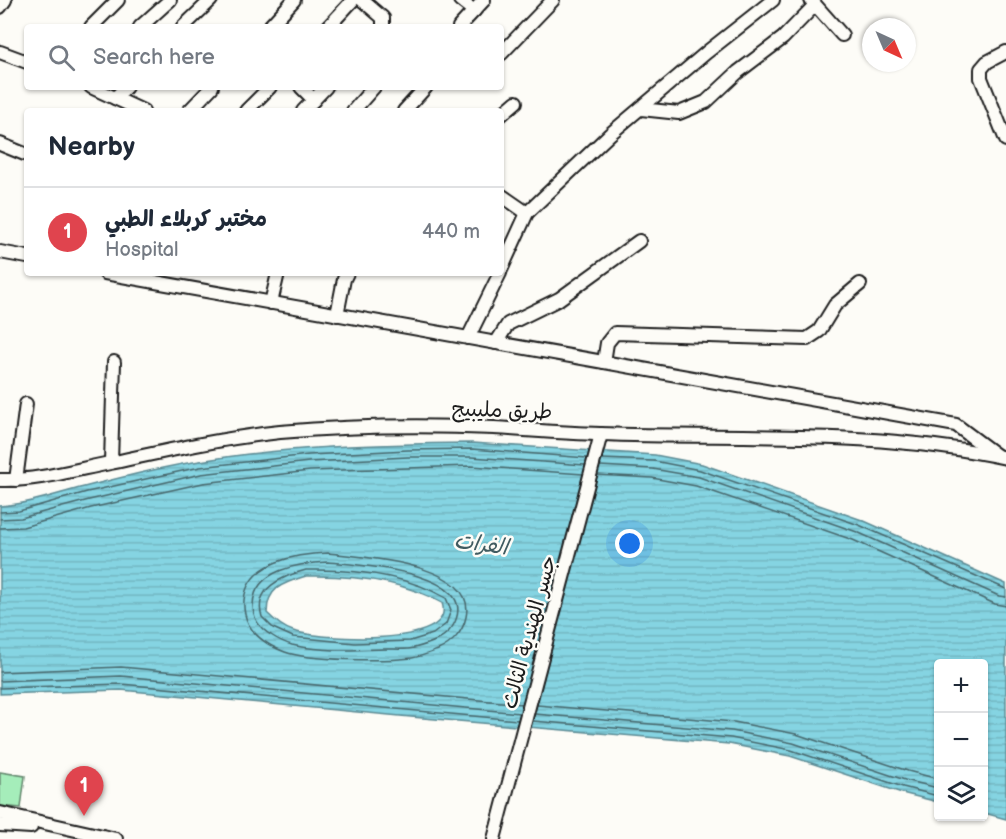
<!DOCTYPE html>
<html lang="en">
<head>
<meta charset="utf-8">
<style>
	:root { --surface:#fff; --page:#f2f2f3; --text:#1f2937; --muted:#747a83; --line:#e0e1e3; --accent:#111827 }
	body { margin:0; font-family:"Balsamiq Sans","Playpen Sans Arabic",sans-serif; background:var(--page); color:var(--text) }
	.controls { position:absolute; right:18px; bottom:18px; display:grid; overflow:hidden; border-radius:6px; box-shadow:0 2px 4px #0004 }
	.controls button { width:54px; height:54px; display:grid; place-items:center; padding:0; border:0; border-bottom:2px solid var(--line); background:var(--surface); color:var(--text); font:30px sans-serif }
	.compass { position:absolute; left:862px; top:18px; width:54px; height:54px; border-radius:50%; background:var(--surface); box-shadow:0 2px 4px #0004; rotate:136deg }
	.you { position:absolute; left:630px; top:544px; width:21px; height:21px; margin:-15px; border:4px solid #fff; border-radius:50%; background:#1a73e8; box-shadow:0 0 0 9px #1a73e833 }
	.badge { display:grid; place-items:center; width:39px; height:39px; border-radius:50%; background:var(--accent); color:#fff; font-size:20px; font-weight:700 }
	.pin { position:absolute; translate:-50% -50px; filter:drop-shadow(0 2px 3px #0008) }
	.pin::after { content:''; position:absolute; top:32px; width:21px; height:18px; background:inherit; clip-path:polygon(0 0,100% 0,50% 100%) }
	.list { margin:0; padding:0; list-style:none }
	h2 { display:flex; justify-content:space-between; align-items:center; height:78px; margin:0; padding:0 24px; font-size:26px }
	h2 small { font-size:20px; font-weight:400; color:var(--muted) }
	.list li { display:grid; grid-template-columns:39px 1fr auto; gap:18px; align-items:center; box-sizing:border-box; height:90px; padding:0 24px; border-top:2px solid var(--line) }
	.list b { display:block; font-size:22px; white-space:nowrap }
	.list p { margin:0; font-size:20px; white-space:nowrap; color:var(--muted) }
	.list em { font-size:20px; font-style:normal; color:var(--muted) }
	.icon { flex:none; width:33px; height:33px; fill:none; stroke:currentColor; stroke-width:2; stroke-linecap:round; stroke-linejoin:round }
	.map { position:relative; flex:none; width:1006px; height:839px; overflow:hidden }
	.search { position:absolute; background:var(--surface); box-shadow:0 2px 4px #0004; left:24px; top:24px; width:480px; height:66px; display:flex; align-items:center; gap:15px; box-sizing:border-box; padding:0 21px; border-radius:6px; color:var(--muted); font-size:22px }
	.panel { position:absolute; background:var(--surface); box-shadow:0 2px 4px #0004; left:24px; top:108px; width:480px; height:168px; border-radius:6px }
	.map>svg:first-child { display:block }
	.park { fill:#a5edba; stroke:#60846b; stroke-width:1.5 }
	.water { fill:url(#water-rules); stroke:#5b8a93; stroke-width:1.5; fill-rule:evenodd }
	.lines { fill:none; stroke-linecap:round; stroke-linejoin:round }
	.shore { stroke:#46666b; stroke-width:1.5 }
	.minor-casing { stroke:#1c1c1c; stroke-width:16 }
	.minor { stroke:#fdfcf7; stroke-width:12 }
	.labels { text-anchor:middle; stroke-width:5; stroke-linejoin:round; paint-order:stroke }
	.street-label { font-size:21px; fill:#1c1c1c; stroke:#fdfcf7 }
	.water-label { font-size:22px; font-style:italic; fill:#415c61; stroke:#fdfcf7 }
</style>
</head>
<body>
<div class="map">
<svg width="1006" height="839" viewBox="0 0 1006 839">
	<defs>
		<pattern id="water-rules" width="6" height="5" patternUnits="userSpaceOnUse" patternTransform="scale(1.5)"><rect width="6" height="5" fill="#85d4e2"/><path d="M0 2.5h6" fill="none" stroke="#72b5c1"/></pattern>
	</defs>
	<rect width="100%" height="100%" fill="#fdfcf7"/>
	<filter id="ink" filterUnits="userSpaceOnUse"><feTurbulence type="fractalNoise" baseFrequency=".0167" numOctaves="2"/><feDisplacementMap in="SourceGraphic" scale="12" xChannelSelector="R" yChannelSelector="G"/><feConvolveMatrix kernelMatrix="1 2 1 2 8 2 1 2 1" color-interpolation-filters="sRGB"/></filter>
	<g filter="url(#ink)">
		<path class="park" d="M0,772L25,776L21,808L0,806Z"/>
		<path class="water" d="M472,443L655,455L702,464L862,520L1006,584V819L984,813V664H938V802L902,793L790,756L729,744L411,717L121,690L0,694V506C29,504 56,494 84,487C122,477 161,467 200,461C289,446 381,444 472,443ZM306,576C352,575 402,580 442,603C458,649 317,639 293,631C283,628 275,621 267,613C267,587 284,583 306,576Z"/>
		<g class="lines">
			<g class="shore">
				<path d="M602,459L654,461L700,470L859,525L1006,589"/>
				<path d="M600,466L653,469L699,477L857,532L999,596L1006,597"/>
				<path d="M598,475L652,478L696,486L853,540L995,604L1006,606"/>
				<path d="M0,512L19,511L87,492L200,467L309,455L408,450L472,449L587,458"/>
				<path d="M0,519L21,518L89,500L201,474L309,462L408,457H471L585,465"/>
				<path d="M0,528L23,527L91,508L203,483L310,471L471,466L583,474"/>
				<path d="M328,553C362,557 478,563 466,617C463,632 452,644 438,650C430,653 420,657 412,658C385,661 310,661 285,652C261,643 242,627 244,600C248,561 298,554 328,553Z"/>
				<path d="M328,562C356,565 478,571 455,622C448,638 430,644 414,648C406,650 396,649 387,649C356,650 322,652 292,645C285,643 277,639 271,635C259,628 253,619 253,606C253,569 301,563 328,562Z"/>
				<path d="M306,570C353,569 405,574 446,598L451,610L446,624L433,634L410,641L355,643L293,637L273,628L262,617C253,588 283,576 306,570Z"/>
				<path d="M0,672L121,667L522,704"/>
				<path d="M0,681L121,676L520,713"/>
				<path d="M0,688L121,684L518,720"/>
				<path d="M537,705L734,722L796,734L908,771L938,779"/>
				<path d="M535,714L732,731L793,743L905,780L938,788"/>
				<path d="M533,721L731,738L791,750L903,787L938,796"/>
			</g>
			<defs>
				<g id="minor">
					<path d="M362,0L383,18V27"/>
					<path d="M460,0L474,11"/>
					<path d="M811,0L842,35"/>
					<path d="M0,7L5,0"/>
					<path d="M91,27L118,0"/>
					<path d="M140,27L170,0"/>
					<path d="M183,27L211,0"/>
					<path d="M269,27L294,0"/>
					<path d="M328,27L353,0"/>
					<path d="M459,27L484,0"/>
					<path d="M0,52L27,62"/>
					<path d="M1006,52L987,62L981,69V78L1006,140"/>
					<path d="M501,54L553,0"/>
					<path d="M91,87L143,111"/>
					<path d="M301,87L314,100"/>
					<path d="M115,98L126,87"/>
					<path d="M641,109L679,113L706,102L738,72L783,38L815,5"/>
					<path d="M189,111L212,87"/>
					<path d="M246,111L270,87"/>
					<path d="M303,111L326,87"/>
					<path d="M353,111L374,87"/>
					<path d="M404,111L426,87"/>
					<path d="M501,115L516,102"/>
					<path d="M0,144L27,155"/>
					<path d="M501,195L527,213"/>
					<path d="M0,252L27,257"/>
					<path d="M501,270L527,213L610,134L707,52L773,0"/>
					<path d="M105,273L956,425L996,455"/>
					<path d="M271,303L278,273"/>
					<path d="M337,315L344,279L347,273"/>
					<path d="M468,338L500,273"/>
					<path d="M496,343L508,324L559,299L639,241"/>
					<path d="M604,362L607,343L615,333L807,339L819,331L835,305L860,284"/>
					<path d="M111,462L114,362"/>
					<path d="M0,480C37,481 74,470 110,463C166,451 223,438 280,432C351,426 423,425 494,428C529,430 565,433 600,434C736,439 873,429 1006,458"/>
					<path d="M16,480L26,404"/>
					<path d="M0,813L116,839"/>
					<path d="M0,825L31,827"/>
					<path d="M494,839L601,434"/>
				</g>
			</defs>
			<use href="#minor" class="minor-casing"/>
			<use href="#minor" class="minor"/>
		</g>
	</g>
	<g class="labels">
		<g class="street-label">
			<text transform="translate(502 410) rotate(2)" y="7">طريق مليبيج</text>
			<text transform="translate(529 632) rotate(-75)" y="7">جسر الهندية الثالث</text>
		</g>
		<g class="water-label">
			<text transform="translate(481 543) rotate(8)" y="8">الفرات</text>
		</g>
	</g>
</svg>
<div class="controls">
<button>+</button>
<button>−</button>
<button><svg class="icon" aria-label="layers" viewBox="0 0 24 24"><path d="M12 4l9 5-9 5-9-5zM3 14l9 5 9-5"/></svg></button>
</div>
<svg class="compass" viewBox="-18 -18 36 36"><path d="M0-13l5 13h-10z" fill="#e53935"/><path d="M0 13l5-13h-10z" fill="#747a83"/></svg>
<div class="you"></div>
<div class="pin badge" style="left:84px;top:816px;background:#e0444e">1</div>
<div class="search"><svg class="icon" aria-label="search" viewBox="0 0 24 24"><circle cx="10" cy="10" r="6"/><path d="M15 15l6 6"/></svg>Search here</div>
<section class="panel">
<h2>Nearby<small></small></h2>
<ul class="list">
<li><span class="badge" style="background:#e0444e">1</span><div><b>مختبر كربلاء الطبي</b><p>Hospital</p></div><em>440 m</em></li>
</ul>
</section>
</div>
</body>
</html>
